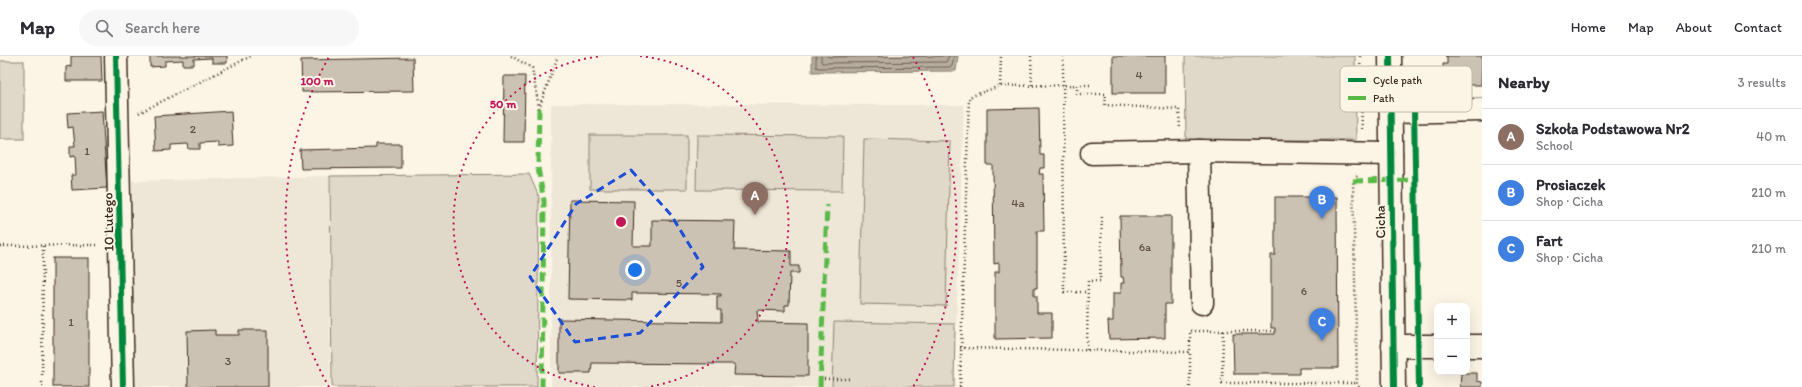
<!DOCTYPE html>
<html lang="en">
<head>
<meta charset="utf-8">
<style>
	:root { --surface:#fff; --page:#f7f7f7; --text:#2b2b33; --muted:#7c7c81; --line:#e1e1e2; --accent:#2563eb }
	body { margin:0; font-family:Itim,sans-serif; background:var(--page); color:var(--text) }
	.controls { position:absolute; right:12px; bottom:12px; display:grid; overflow:hidden; border-radius:8px; box-shadow:0 4px 16px #0002 }
	.controls button { width:36px; height:36px; display:grid; place-items:center; padding:0; border:0; border-bottom:1px solid var(--line); background:var(--surface); color:var(--text); font:20px sans-serif }
	.you { position:absolute; left:635px; top:214px; width:14px; height:14px; margin:-10px; border:3px solid #fff; border-radius:50%; background:#1a73e8; box-shadow:0 0 0 6px #1a73e833 }
	.badge { display:grid; place-items:center; width:26px; height:26px; border-radius:50%; background:var(--accent); color:#fff; font-size:13px; font-weight:700 }
	.pin { position:absolute; translate:-50% -33px; filter:drop-shadow(0 1px 2px #0008) }
	.pin::after { content:''; position:absolute; top:21px; width:14px; height:12px; background:inherit; clip-path:polygon(0 0,100% 0,50% 100%) }
	.list { margin:0; padding:0; list-style:none }
	h2 { display:flex; justify-content:space-between; align-items:center; height:52px; margin:0; padding:0 16px; font-size:17px }
	h2 small { font-size:13px; font-weight:400; color:var(--muted) }
	.list li { display:grid; grid-template-columns:26px 1fr auto; gap:12px; align-items:center; box-sizing:border-box; height:56px; padding:0 16px; border-top:1px solid var(--line) }
	.list b { display:block; font-size:15px; white-space:nowrap }
	.list p { margin:0; font-size:13px; white-space:nowrap; color:var(--muted) }
	.list em { font-size:13px; font-style:normal; color:var(--muted) }
	.icon { flex:none; width:22px; height:22px; fill:none; stroke:currentColor; stroke-width:2; stroke-linecap:round; stroke-linejoin:round }
	.map { position:relative; flex:none; width:1482px; height:331px; overflow:hidden }
	header { display:flex; align-items:center; gap:24px; box-sizing:border-box; height:56px; padding:0 20px; background:var(--surface); border-bottom:1px solid var(--line) }
	header strong { font-size:19px }
	nav { display:flex; gap:22px; margin-inline-start:auto; font-size:14px }
	.search { width:280px; height:36px; background:var(--page); display:flex; align-items:center; gap:10px; box-sizing:border-box; padding:0 14px; border-radius:22px; color:var(--muted); font-size:15px }
	main { display:flex }
	aside { flex:1; background:var(--surface) }
	.map>svg:first-child { display:block }
	.built { fill:#eee6d6 }
	.green { fill:#e0d8c8; stroke:#8e8173 }
	.water { fill:#b7ad9e; stroke:#85796b }
	.lines { fill:none; stroke-linecap:round; stroke-linejoin:round }
	.shore { stroke:#6d5e51; stroke-width:1 }
	.building { fill:#ccc2b3; stroke:#3b2a1e }
	.minor-casing { stroke:#3b2a1e; stroke-width:25 }
	.path { stroke:#3b2a1e; stroke-width:2.5; stroke-dasharray:1 3; stroke-linecap:butt }
	.minor { stroke:#fcf5e5; stroke-width:22 }
	.quiet { stroke:#58b947; stroke-width:5; stroke-dasharray:10 5; stroke-linecap:butt }
	.cycleway-casing { stroke:#fcf5e5; stroke-width:8 }
	.cycleway { stroke:#00873e; stroke-width:6 }
	.marked { fill:none; stroke:#1d4ed8; stroke-width:3; stroke-dasharray:8 5; stroke-linejoin:round }
	.ring { fill:none; stroke:#c2185b; stroke-width:2; stroke-dasharray:2 4 }
	.labels { text-anchor:middle; stroke-width:4; stroke-linejoin:round; paint-order:stroke }
	.number-label { font-size:12px; fill:#5f5043 }
	.street-label { font-size:14px; fill:#3b2a1e; stroke:#fcf5e5 }
	.key { fill:#fcf5e5; stroke:#c2b8a9; stroke-width:1 }
	.key-label { font-size:11px; fill:#3b2a1e }
	.centre { fill:#c2185b; stroke:#fcf5e5; stroke-width:2 }
	.ring-label { font-size:12px; text-anchor:middle; font-weight:bold; fill:#c2185b; stroke:#fcf5e5; stroke-width:4; stroke-linejoin:round; paint-order:stroke }
</style>
</head>
<body>
<header>
<strong>Map</strong>
<div class="search"><svg class="icon" aria-label="search" viewBox="0 0 24 24"><circle cx="10" cy="10" r="6"/><path d="M15 15l6 6"/></svg>Search here</div>
<nav><a>Home</a><a>Map</a><a>About</a><a>Contact</a></nav>
</header>
<main>
<div class="map">
<svg width="1482" height="331" viewBox="0 0 1482 331">
	<rect width="100%" height="100%" fill="#fcf5e5"/>
	<filter id="ink" filterUnits="userSpaceOnUse"><feTurbulence type="fractalNoise" baseFrequency=".025" numOctaves="2"/><feDisplacementMap in="SourceGraphic" scale="8" xChannelSelector="R" yChannelSelector="G"/><feConvolveMatrix kernelMatrix="1 2 1 2 8 2 1 2 1" color-interpolation-filters="sRGB"/></filter>
	<g filter="url(#ink)">
		<g class="built">
			<path d="M551,48L964,49L954,331H551Z"/>
			<path d="M329,120L330,331H135L132,125Z"/>
		</g>
		<g class="green">
			<path d="M1185,0H1355L1356,84H1186Z"/>
			<rect x="0" y="5" width="24" height="78"/>
			<rect x="590" y="79" width="97" height="54"/>
			<path d="M697,79L843,80L842,135L696,134Z"/>
			<path d="M864,83L950,85L946,250L860,248Z"/>
			<path d="M529,118L539,141L537,331H332L330,120Z"/>
			<path d="M834,266L955,268L954,331H832Z"/>
		</g>
		<path class="water" d="M812,0H958L956,15L812,16Z"/>
		<g class="lines">
			<g class="shore">
				<path d="M816,0V11L818,12L951,11L952,10L954,0"/>
				<path d="M821,0V6L823,7L946,6L949,0"/>
				<path d="M827,0L829,1L942,0"/>
			</g>
		</g>
		<g class="building">
			<path d="M71,0H101L102,25H66V11L71,10Z"/>
			<path d="M150,0H227V7H212V2L194,3V9H183V4L165,5V10L150,11Z"/>
			<rect x="1113" y="0" width="52" height="37"/>
			<path d="M1445,0H1482L1481,29H1444L1443,8H1447V0Z"/>
			<path d="M413,2L414,35L302,36L301,4Z"/>
			<path d="M504,20H525L524,86H503Z"/>
			<path d="M1039,52L1040,99H1044V112H1040L1039,118H1043L1044,175H1037V232H1034V240H1037V257H1052V282L995,283V216H999V207L994,208L993,109H987V53Z"/>
			<path d="M102,55L107,132L72,134L71,119H76L75,100L70,101V90H75L73,71L68,72L67,57Z"/>
			<path d="M231,55L233,90L218,91V86L200,87V93H189L188,88L171,89V94L156,95L154,60Z"/>
			<path d="M376,88H401V112L301,113L300,94L376,92Z"/>
			<path d="M1275,141H1337L1338,312H1299V318H1234L1233,278H1275V272H1271V199H1275Z"/>
			<path d="M570,144L634,145L633,190H652V164L735,165L734,194L791,195V210H799V217H790L789,249H785V255L757,254L758,266L808,267V320L734,319L735,308H722L592,307L591,317H559V263L721,266V254H717V240H721V238L632,237V244L568,243Z"/>
			<path d="M1120,160H1171V248H1165V282L1109,283L1108,265H1113V237H1121V227H1124L1123,221H1121Z"/>
			<rect x="53" y="202" width="36" height="129"/>
			<path d="M215,274V279H239V274H268V331H188L187,275Z"/>
			<path d="M1461,317H1477V325L1482,326V331H1460Z"/>
		</g>
		<g class="lines">
			<defs>
				<g id="minor">
					<path d="M116,0L123,331"/>
					<path d="M1390,0L1394,331"/>
					<path d="M1391,56L1482,54"/>
					<path d="M1199,95L1202,247"/>
					<path d="M1092,97L1199,95L1391,98"/>
					<path d="M1393,290H1437"/>
					<path d="M1467,290H1482"/>
				</g>
			</defs>
			<use href="#minor" class="minor-casing"/>
			<g class="path">
				<path d="M511,0L532,12L539,52L558,0"/>
				<path d="M1031,0L1032,30"/>
				<path d="M1063,0L1064,236H1088"/>
				<path d="M1360,0L1362,75"/>
				<path d="M1077,29V38H1106L1105,49L1179,53L1180,73"/>
				<path d="M1000,30L1001,0"/>
				<path d="M139,57L251,0"/>
				<path d="M1357,120L1353,125L1357,327L1359,331"/>
				<path d="M0,190L98,189"/>
				<path d="M1223,275L1222,327H1357"/>
				<path d="M960,292L1190,296V275H1272"/>
				<path d="M1087,294L1088,225H1100L1102,158"/>
				<path d="M820,323H849"/>
				<path d="M42,331L43,190"/>
				<path d="M960,331L969,41L1000,30L1090,29"/>
				<path d="M1190,331V296"/>
			</g>
			<use href="#minor" class="minor"/>
			<g class="quiet">
				<path d="M539,52L538,112L544,145L542,331"/>
				<path d="M1353,125L1416,124"/>
				<path d="M820,331L827,149"/>
			</g>
			<defs>
				<g id="cycleway">
					<path d="M116,0L123,331"/>
					<path d="M1390,0L1394,331"/>
					<path d="M1414,55L1419,331"/>
				</g>
			</defs>
			<use href="#cycleway" class="cycleway-casing"/>
			<use href="#cycleway" class="cycleway"/>
		</g>
	</g>
	<path class="marked" d="M631,114L671,159L703,211L640,277L575,286L530,221L576,148Z"/>
	<g class="ring">
		<path d="M595 331A167 167 0 0 1 602 0M640 0A167 167 0 0 1 647 331"/>
		<path d="M329 331A335 335 0 0 1 329 1M913 1A335 335 0 0 1 913 331"/>
	</g>
	<g class="labels">
		<g class="number-label">
			<text x="1139" y="23">4</text>
			<text x="193" y="77">2</text>
			<text x="87" y="99">1</text>
			<text x="1018" y="151">4a</text>
			<text x="1145" y="195">6a</text>
			<text x="679" y="231">5</text>
			<text x="1304" y="239">6</text>
			<text x="71" y="270">1</text>
			<text x="228" y="309">3</text>
		</g>
		<g class="street-label">
			<text transform="translate(108 166) rotate(-91)" y="5">10 Lutego</text>
			<text transform="translate(1380 166) rotate(-91)" y="5">Cicha</text>
		</g>
	</g>
	<rect x="1340" y="10" width="132" height="46" rx="6" class="key"/>
	<rect x="1348" y="22" width="18" height="4" fill="#00873e"/>
	<rect x="1348" y="40" width="18" height="4" fill="#58b947"/>
	<g class="key-label">
		<text x="1373" y="28">Cycle path</text>
		<text x="1373" y="46">Path</text>
	</g>
	<circle cx="621" cy="166" r="6" class="centre"/>
	<g class="ring-label">
		<text x="317" y="29">100 m</text>
		<text x="503" y="52">50 m</text>
	</g>
</svg>
<div class="controls">
<button>+</button>
<button>−</button>
</div>
<div class="you"></div>
<div class="pin badge" style="left:755px;top:159px;background:#8d6e63">A</div>
<div class="pin badge" style="left:1322px;top:163px;background:#3f7fe0">B</div>
<div class="pin badge" style="left:1322px;top:285px;background:#3f7fe0">C</div>
</div>
<aside>
<h2>Nearby<small>3 results</small></h2>
<ul class="list">
<li><span class="badge" style="background:#8d6e63">A</span><div><b>Szkoła Podstawowa Nr2</b><p>School</p></div><em>40 m</em></li>
<li><span class="badge" style="background:#3f7fe0">B</span><div><b>Prosiaczek</b><p>Shop · Cicha</p></div><em>210 m</em></li>
<li><span class="badge" style="background:#3f7fe0">C</span><div><b>Fart</b><p>Shop · Cicha</p></div><em>210 m</em></li>
</ul>
</aside>
</main>
</body>
</html>
